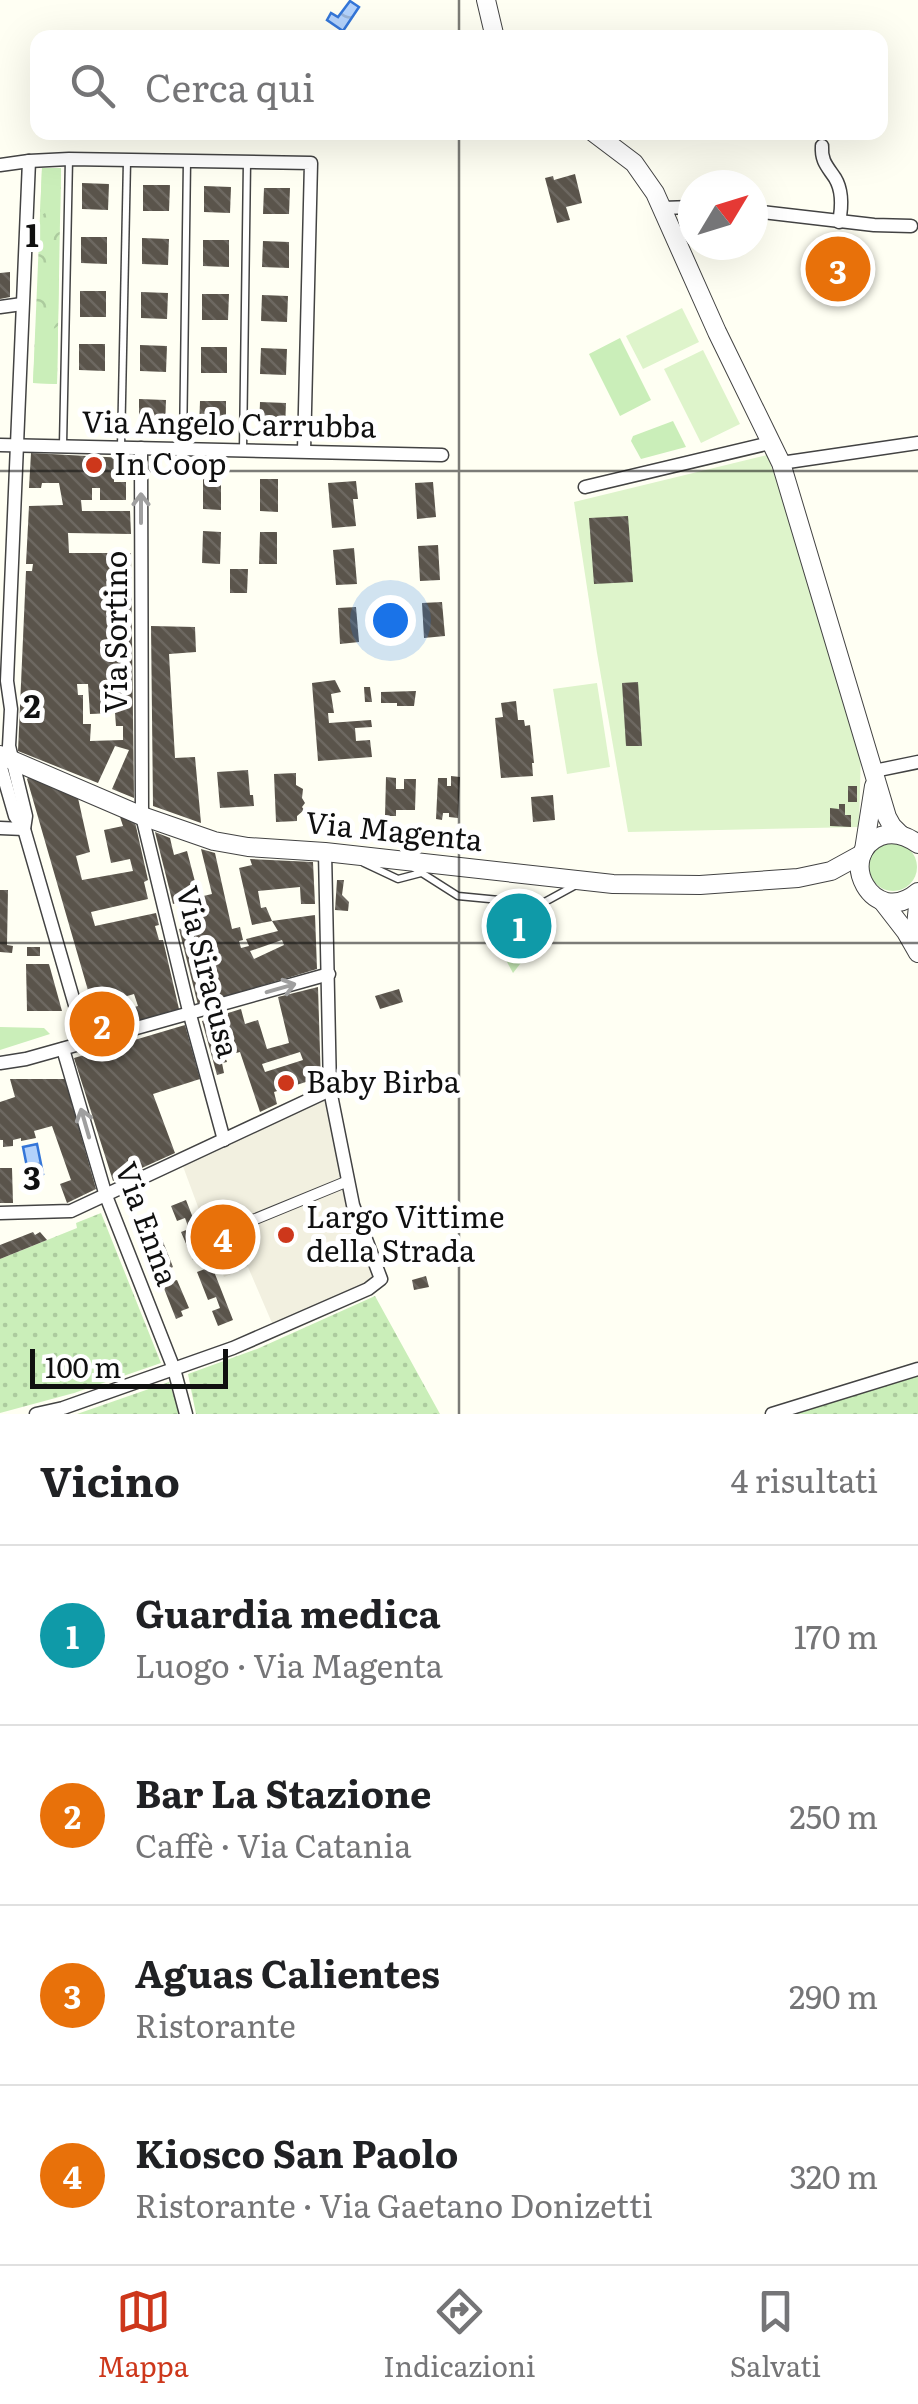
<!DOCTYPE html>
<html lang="it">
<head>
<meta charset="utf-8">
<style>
	:root { --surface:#fff; --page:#f6f6f6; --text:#202124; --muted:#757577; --line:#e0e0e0; --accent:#cd371b }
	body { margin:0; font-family:Literata,serif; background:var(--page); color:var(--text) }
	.compass { position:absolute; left:678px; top:170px; width:90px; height:90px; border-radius:50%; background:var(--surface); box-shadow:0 10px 40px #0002; rotate:52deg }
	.scale { position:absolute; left:30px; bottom:25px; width:198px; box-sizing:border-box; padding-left:10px; border:5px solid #101010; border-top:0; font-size:28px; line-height:35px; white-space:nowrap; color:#101010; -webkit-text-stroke:8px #fff; paint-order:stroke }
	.you { position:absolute; left:390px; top:620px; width:35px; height:35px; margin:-25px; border:8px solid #fff; border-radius:50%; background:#1a73e8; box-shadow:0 0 0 15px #1a73e833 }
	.badge { display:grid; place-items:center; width:65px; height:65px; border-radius:50%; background:var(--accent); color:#fff; font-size:32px; font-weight:700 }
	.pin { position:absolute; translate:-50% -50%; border:5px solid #fff; box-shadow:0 2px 10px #0006 }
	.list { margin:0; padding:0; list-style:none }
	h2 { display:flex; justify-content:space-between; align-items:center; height:130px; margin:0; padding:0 40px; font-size:42px }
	h2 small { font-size:32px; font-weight:400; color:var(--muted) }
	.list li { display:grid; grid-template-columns:65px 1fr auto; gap:30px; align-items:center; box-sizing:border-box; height:180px; padding:0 40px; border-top:2px solid var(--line) }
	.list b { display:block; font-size:38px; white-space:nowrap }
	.list p { margin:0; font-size:32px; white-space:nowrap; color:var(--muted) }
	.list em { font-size:32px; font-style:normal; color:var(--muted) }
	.icon { flex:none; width:55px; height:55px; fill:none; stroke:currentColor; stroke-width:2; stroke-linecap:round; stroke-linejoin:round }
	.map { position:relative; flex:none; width:918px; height:1414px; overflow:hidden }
	.search { position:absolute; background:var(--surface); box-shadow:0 10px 40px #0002; left:30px; right:30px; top:30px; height:110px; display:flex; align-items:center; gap:25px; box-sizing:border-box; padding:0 35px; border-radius:20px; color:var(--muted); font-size:38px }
	.sheet { height:850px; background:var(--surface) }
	nav { display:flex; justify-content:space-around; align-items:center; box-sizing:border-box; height:140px; border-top:2px solid var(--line); background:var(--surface); font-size:28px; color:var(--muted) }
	nav a { display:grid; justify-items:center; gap:5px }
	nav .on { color:var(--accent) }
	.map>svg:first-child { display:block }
	.grass { fill:url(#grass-dots) }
	.park { fill:url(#park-crowns) }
	.garden { fill:#caeeb9 }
	.pitch { fill:#def4cb }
	.plaza { fill:#f2f0e0 }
	.water { fill:url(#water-waves); stroke:#3476d8; stroke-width:2.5 }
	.building { fill:url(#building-back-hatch); fill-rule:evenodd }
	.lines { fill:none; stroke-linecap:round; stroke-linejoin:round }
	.service-casing { stroke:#434343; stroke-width:9 }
	.pedestrian-casing { stroke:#434343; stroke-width:12 }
	.minor-casing { stroke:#434343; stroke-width:15 }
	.tertiary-casing { stroke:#434343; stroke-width:20 }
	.service { stroke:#fff; stroke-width:6 }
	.pedestrian { stroke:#fff; stroke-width:10 }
	.minor { stroke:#fff; stroke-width:12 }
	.tertiary { stroke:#fff; stroke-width:18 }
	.oneway { stroke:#9f9f9f }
	.grid { fill:none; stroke:#101010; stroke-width:2.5; stroke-opacity:0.55 }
	.poi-dot { fill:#cd371b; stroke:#fff; stroke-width:4 }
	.labels { text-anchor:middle; stroke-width:10; stroke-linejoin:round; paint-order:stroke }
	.street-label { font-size:30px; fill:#101010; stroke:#fff }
	.poi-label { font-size:30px; fill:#101010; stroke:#fff; text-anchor:start }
	.grid-label { font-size:32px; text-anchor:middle; font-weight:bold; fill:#101010; stroke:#fff; stroke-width:10; stroke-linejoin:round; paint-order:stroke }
</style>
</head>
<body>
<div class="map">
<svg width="918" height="1414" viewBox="0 0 918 1414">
	<defs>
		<pattern id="grass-dots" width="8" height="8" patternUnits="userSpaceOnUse" patternTransform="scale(2.5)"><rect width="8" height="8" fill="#caeeb9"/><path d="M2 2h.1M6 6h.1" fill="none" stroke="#accb9e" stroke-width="1.8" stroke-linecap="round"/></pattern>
		<pattern id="park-crowns" width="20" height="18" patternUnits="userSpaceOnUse" patternTransform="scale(2.5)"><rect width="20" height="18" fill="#caeeb9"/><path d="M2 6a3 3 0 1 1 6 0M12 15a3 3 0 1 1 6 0" fill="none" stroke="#accb9e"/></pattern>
		<pattern id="water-waves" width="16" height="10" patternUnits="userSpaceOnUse" patternTransform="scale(2.5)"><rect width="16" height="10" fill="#b3d2fb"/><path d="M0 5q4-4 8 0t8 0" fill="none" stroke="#99b3d6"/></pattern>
		<pattern id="building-back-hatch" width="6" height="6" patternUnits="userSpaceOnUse" patternTransform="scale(2.5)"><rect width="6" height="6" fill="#5a544b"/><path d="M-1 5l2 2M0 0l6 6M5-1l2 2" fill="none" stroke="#6d6861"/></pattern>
	</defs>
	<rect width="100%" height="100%" fill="#fffff3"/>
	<g class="grass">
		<path d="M101,1213L161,1363L74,1393L0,1413V1259L77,1228L76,1223Z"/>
		<path d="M375,1296L440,1414H196L188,1374L257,1349Z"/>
		<path d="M918,1376V1414H793Z"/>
		<path d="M169,1382L180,1414H77Z"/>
	</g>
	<path class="park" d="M42,168H61L57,384L33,383Z"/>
	<g class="garden">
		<path d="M42,168H61L60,216L50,210L40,216Z"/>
		<path d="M57,275H59L58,321L48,315L50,281Z"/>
		<path d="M36,326L46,334L58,326L57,384L33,383Z"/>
		<path d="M620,338L651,400L620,416L589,354Z"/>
		<path d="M673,421L686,447L641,459L631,441L633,436Z"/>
		<circle cx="893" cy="867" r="24"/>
		<path d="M542,936L513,973L495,940Z"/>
		<path d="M0,1027L44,1028L50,1034L0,1050Z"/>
	</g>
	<g class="pitch">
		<path d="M682,308L699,342L643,369L626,336Z"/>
		<path d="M703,350L740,424L701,443L664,369Z"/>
		<path d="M767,455L788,512L861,750L859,827L628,832L597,653L574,502Z"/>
		<path d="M597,683L610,767L567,774L553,689Z"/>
	</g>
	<path class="plaza" d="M330,1090L353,1205L381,1279L275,1330L248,1267L224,1277L181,1161Z"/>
	<g class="water">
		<path d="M350,1L359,7L343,31L327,20L331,13L338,17Z"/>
		<path d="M37,1144L43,1174L29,1177L23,1147Z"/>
	</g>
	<g class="building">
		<path d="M575,174L582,203L566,207L570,220L557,223L545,178L553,176L554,180Z"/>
		<path d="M82,183L109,184L108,210L82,209Z"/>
		<path d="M143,185H170L169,211H143Z"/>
		<path d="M204,186L231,187L230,213L204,212Z"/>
		<path d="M264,188H290L289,214H263Z"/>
		<path d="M81,237H107V264L81,263Z"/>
		<path d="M142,238L169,239L168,265L142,264Z"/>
		<path d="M203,240H229V267L203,266Z"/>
		<path d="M263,241L289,242V268L262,267Z"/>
		<path d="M10,272V297L0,299V273Z"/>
		<rect x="80" y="291" width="26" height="26"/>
		<path d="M141,292L168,293L167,319L141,318Z"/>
		<path d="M202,294H229L228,320H202Z"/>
		<path d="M262,295L288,296L287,322L261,321Z"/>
		<path d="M79,344H105V371L79,370Z"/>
		<path d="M140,345L167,346L166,372L140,371Z"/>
		<rect x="201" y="347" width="26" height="26"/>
		<path d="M261,348L287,349L286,375L260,374Z"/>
		<path d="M139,399L166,400L165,426L139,425Z"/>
		<path d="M200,401H226V428L199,427Z"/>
		<path d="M260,402L286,403L285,429L259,428Z"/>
		<path d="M31,453L125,458V475H114V482H126V500H100V488H92V500H81L82,511H130L131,534L68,533L69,553H131L134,798L112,789L129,750L115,746L98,783L18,751L26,571H32L33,564H26L29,506L63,505L59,483H42L41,488H29ZM77,684H88L90,714L115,713L116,726H123V740L90,741L91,724H83V695H78Z"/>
		<path d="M203,478H221V510L203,509Z"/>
		<path d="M260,479H278V512L260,511Z"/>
		<path d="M356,481L358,499H353L356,526L332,528L328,483Z"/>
		<path d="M433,482L436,517L417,519L415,483Z"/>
		<path d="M628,516L633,582L594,584L589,518Z"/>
		<path d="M203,531L221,532L220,564L202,563Z"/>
		<path d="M260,532H277V564H259Z"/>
		<path d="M438,545L440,580L420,581L418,546Z"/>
		<path d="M354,548L357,584L336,585L333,550Z"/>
		<path d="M230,569H248L247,593H230Z"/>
		<path d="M442,602L445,636L424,638L422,603Z"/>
		<path d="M356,607L359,642L340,644L338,608Z"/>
		<path d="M151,626L195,627L196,652L169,654L175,758L195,757L201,823L153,806Z"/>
		<path d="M335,680L341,692L331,694L334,713H328L329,723L371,720L372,727L355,728L356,741L370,740L372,757L318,761L312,683Z"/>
		<path d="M638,682L642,746H626L622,683Z"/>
		<path d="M364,687H370L372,702H365Z"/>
		<path d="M416,691L414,706H397V703H381V692Z"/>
		<path d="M516,701L518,720H524L525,726L530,725L534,763H532L533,776L501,778L495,718L503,717L501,703Z"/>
		<path d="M248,770L250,795H253L254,806L220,808L217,772Z"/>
		<path d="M296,773V785L303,789L302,798L305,803L302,807L304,810L297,816V821L276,822L274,774Z"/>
		<path d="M451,776L460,777L458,818L449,817V813H443L442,820L436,819L438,778H447V786H451Z"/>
		<path d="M29,777L78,798L90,852L76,856L82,880L133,871L130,859L111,863L104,830L123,826L120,817L135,822L148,880L144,882L148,899L91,912L95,926L156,913L159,925L155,926L159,940H163L179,1009L100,1032L27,779ZM134,994L138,1006L120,1011L117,999Z"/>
		<path d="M386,777L396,778V789H404V779H416L415,810H396V816H385Z"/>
		<rect x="848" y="786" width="9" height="16"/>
		<path d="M553,795L555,820L533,822L531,797Z"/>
		<path d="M839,804H845V815H851V827L830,826V808L839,809Z"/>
		<path d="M155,832L170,838L174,855L187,851L199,897L212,894L201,849L215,853L232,929L240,927L243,940L239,941L241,948L249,946L246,939L278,931L272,921L315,915L317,969L198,1005L179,929L197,924L188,888L183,889L186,900L173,904ZM282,940L284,945L254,959L250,951Z"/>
		<path d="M250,859L313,862L315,904H301L300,887L258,891L261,908L266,907L272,921L252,925L239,868L252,865Z"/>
		<path d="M337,880H344L342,895L349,902L348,911L335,910Z"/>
		<path d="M0,890H8L7,945L13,946L12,953L0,952Z"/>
		<path d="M540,915L542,931L497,936L495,920Z"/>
		<rect x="27" y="947" width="13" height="9"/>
		<path d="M26,964H49L62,1011H27Z"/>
		<path d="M318,987L321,1084L312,1087L309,1081L274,1092L277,1104L260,1112L240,1052L225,1056L227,1062L222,1063L224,1073L217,1075L202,1021L241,1009L245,1024L258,1020L267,1049L289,1043L278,997ZM300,1052L303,1060L265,1072L262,1064Z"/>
		<path d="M399,989L403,1002L380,1009L375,996Z"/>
		<path d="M185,1025L200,1079L153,1094L175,1153L113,1181L74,1058Z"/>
		<path d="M10,1079H65L96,1189L67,1203L60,1184L71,1180L52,1126L34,1131L36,1138L21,1141V1138L13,1140V1146L3,1147V1140H0V1102L15,1097Z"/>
		<path d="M0,1168H12L13,1203H0Z"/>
		<path d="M186,1200L233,1320L218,1326L212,1311L220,1308L216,1297L208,1300L197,1272L205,1269L200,1257L193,1260L181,1232L189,1229L185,1218L177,1221L171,1206Z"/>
		<path d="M226,1229L231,1241L220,1246L215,1234Z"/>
		<path d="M33,1232L35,1235L40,1232L47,1240L0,1259V1245Z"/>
		<path d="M152,1237L154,1243L162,1239L173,1267L165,1271L170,1282L177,1280L189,1308L181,1311L183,1316L176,1319L145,1240Z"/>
		<path d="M243,1252L248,1265L232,1271L230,1266L239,1262L236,1255Z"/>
		<path d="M426,1276L429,1287L414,1290L412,1280Z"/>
	</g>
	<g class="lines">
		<defs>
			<g id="service">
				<path d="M63,445L69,159"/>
				<path d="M121,447L127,161"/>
				<path d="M183,447L187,161"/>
				<path d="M243,449L247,162"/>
				<path d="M364,863L398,879L421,873"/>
				<path d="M414,868L458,896L541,904L574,886"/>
			</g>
			<path id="pedestrian" d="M248,1222L348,1181"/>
			<g id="minor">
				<path d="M822,146C821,161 827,166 835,178C843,191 842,207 839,222"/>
				<path d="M29,161L7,681L11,709L9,746L26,816L24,829L86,1043"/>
				<path d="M0,165L29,161L69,159L311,163L304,451"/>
				<path d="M662,208L693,207"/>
				<path d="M753,211L874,225L911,226"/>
				<path d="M0,307L22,304"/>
				<path d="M0,445L442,455"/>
				<path d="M141,448L142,816L190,1015L224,1140"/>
				<path d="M781,463L918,443"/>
				<path d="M585,487L770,443"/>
				<path d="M0,764L15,816L24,829"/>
				<path d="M874,771L918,762"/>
				<path d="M0,828L24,829"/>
				<path d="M63,1049L106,1196L174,1369L186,1414"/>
				<path d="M0,1063L26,1059L329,974"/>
				<path d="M0,1213L71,1211L330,1090"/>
				<path d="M36,1414L63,1408L233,1348L368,1289L381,1279L353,1205L330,1090L325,852"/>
				<path d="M772,1414L918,1369"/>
			</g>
			<g id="tertiary">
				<path d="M486,0L495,38"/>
				<path d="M593,132L634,163L655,193L717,332L781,463L887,817L892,826L901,835"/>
				<path d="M0,755L142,816L214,841L248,847L325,852L613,884L700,885L798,878L831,871L862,854"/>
				<path d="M918,844C907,836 895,831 881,836C834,855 873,930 918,892"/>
				<path d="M864,850L874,786"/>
				<path d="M882,901L906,932L918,953"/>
				<path d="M918,946L916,926L918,906"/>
			</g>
		</defs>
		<use href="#service" class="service-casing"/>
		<use href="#pedestrian" class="pedestrian-casing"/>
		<use href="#minor" class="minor-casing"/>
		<use href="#tertiary" class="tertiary-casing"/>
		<use href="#service" class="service"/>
		<use href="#pedestrian" class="pedestrian"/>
		<use href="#minor" class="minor"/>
		<use href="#tertiary" class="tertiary"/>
	</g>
	<defs><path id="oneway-shaft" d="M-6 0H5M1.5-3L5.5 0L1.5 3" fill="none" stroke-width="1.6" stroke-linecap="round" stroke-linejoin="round" transform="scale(2.5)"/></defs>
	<g class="oneway">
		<use href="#oneway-shaft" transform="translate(141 508) rotate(-90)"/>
		<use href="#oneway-shaft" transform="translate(281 988) rotate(-16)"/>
		<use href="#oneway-shaft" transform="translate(85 1123) rotate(-106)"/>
	</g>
	<path class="grid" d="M459,0V38M459,132V1414M0,471H918M0,943H918"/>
	<g class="poi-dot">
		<circle cx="94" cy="465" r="10"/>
		<circle cx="286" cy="1083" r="10"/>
		<circle cx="286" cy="1235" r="10"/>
	</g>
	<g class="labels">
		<g class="street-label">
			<text transform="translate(229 425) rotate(1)" y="10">Via Angelo Carrubba</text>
			<text transform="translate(117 632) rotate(-90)" y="10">Via Sortino</text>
			<text transform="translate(394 832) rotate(6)" y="10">Via Magenta</text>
			<text transform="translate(207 972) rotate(76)" y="10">Via Siracusa</text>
			<text transform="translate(146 1224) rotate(70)" y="10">Via Enna</text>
		</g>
		<g class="poi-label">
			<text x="114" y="475">In Coop</text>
			<text x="306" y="1093">Baby Birba</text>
			<text x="306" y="1228">Largo Vittime<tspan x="306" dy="34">della Strada</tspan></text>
		</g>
	</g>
	<g class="grid-label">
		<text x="32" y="247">1</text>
		<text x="32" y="718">2</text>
		<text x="32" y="1190">3</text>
	</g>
</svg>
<svg class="compass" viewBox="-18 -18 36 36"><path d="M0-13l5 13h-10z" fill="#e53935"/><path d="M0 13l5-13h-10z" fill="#757577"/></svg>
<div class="scale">100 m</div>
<div class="you"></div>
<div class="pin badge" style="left:519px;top:926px;background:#0f9aa8">1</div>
<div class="pin badge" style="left:102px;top:1024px;background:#e8710a">2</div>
<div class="pin badge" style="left:838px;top:269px;background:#e8710a">3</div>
<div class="pin badge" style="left:223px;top:1237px;background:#e8710a">4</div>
<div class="search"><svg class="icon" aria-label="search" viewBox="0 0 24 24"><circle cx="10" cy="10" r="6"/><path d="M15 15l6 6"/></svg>Cerca qui</div>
</div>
<section class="sheet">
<h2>Vicino<small>4 risultati</small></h2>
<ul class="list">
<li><span class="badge" style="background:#0f9aa8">1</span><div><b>Guardia medica</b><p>Luogo · Via Magenta</p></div><em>170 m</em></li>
<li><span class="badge" style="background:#e8710a">2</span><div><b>Bar La Stazione</b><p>Caffè · Via Catania</p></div><em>250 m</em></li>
<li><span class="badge" style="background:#e8710a">3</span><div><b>Aguas Calientes</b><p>Ristorante</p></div><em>290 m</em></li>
<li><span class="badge" style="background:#e8710a">4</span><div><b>Kiosco San Paolo</b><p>Ristorante · Via Gaetano Donizetti</p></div><em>320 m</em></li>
</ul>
</section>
<nav>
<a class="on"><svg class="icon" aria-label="map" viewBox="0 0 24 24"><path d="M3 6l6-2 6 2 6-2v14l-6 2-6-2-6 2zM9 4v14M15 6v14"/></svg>Mappa</a>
<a><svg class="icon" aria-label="directions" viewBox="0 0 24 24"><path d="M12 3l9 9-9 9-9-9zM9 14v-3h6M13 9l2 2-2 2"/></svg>Indicazioni</a>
<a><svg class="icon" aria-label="saved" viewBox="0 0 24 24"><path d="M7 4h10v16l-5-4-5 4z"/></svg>Salvati</a>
</nav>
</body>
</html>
